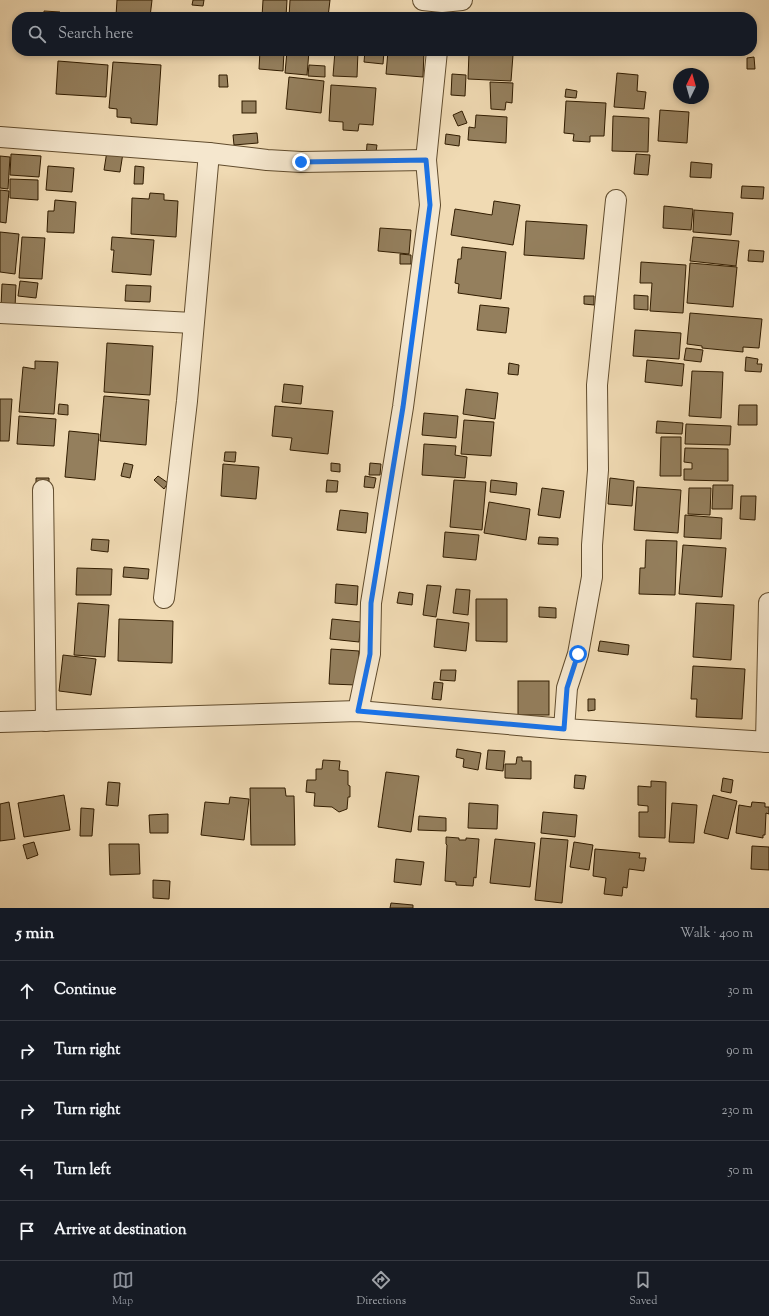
<!DOCTYPE html>
<html lang="en">
<head>
<meta charset="utf-8">
<style>
	:root { --surface:#171b24; --page:#242831; --text:#f1f3f6; --muted:#9ea1a6; --line:#363941; --accent:#8c9099 }
	body { margin:0; font-family:"Sorts Mill Goudy",serif; background:var(--page); color:var(--text) }
	.compass { position:absolute; left:673px; top:68px; width:36px; height:36px; border-radius:50%; background:var(--surface); box-shadow:0 2px 6px #0003; rotate:5deg }
	.stop { position:absolute; width:12px; height:12px; margin:-9px; border:3px solid #1a73e8; border-radius:50%; background:#fff }
	.stop.end { background:#1a73e8; border-color:#fff; box-shadow:0 1px 4px #0008 }
	.list { margin:0; padding:0; list-style:none }
	h2 { display:flex; justify-content:space-between; align-items:center; height:52px; margin:0; padding:0 16px; font-size:17px }
	h2 small { font-size:13px; font-weight:400; color:var(--muted) }
	.list li { display:grid; grid-template-columns:26px 1fr auto; gap:12px; align-items:center; box-sizing:border-box; height:60px; padding:0 16px; border-top:1px solid var(--line) }
	.list b { display:block; font-size:15px; white-space:nowrap }
	.list em { font-size:13px; font-style:normal; color:var(--muted) }
	.icon { flex:none; width:22px; height:22px; fill:none; stroke:currentColor; stroke-width:2; stroke-linecap:round; stroke-linejoin:round }
	.map { position:relative; flex:none; width:769px; height:908px; overflow:hidden }
	.search { position:absolute; background:var(--surface); box-shadow:0 2px 6px #0003; left:12px; right:12px; top:12px; height:44px; display:flex; align-items:center; gap:10px; box-sizing:border-box; padding:0 14px; border-radius:16px; color:var(--muted); font-size:15px }
	.sheet { height:352px; background:var(--surface) }
	nav { display:flex; justify-content:space-around; align-items:center; box-sizing:border-box; height:56px; border-top:1px solid var(--line); background:var(--surface); font-size:11px; color:var(--muted) }
	nav a { display:grid; justify-items:center; gap:2px }
	nav .on { color:var(--accent) }
	.map>svg:first-child { display:block }
	.building { fill:#947f5d; stroke:#311c00 }
	.lines { fill:none; stroke-linecap:round; stroke-linejoin:round }
	.street-casing { stroke:#614c2d; stroke-width:22 }
	.street { stroke:#f5e7ce; stroke-width:20 }
	.route { stroke:#1a73e8; stroke-width:5 }
</style>
</head>
<body>
<div class="map">
<svg width="769" height="908" viewBox="0 0 769 908">
	<rect width="100%" height="100%" fill="#f0dab3"/>
	<filter id="stains"><feTurbulence type="fractalNoise" baseFrequency=".005" numOctaves="4"/><feColorMatrix values="0 0 0 0 .2 0 0 0 0 .09 0 0 0 0 .02 0 0 0 .5 -.17"/></filter>
	<radialGradient id="worn" r=".72"><stop offset=".6" stop-color="#630" stop-opacity="0"/><stop offset="1" stop-color="#630" stop-opacity=".3"/></radialGradient>
	<g class="building">
		<path d="M117,0H152L150,17L116,16Z"/>
		<path d="M193,0H204L203,6L192,5Z"/>
		<path d="M263,0H287L286,17H262Z"/>
		<path d="M290,0H330L328,17L305,15V17H289Z"/>
		<path d="M44,11L60,12V17H32V15L44,16Z"/>
		<path d="M30,51H58V53Z"/>
		<path d="M260,51H284L283,71L259,69Z"/>
		<path d="M287,51H309L307,75L285,73Z"/>
		<path d="M335,51H358L357,77L333,76Z"/>
		<path d="M365,51H384L383,64L364,62Z"/>
		<path d="M388,51H424L423,77L386,74Z"/>
		<path d="M469,52L513,55L511,81L468,79Z"/>
		<path d="M754,57L755,69H747V58Z"/>
		<path d="M58,61L108,65L106,97L56,94Z"/>
		<path d="M113,62L161,65L157,125L131,123V118L117,117V109L109,108Z"/>
		<path d="M309,65L325,66V77L308,76Z"/>
		<path d="M617,73L638,75L637,91L646,92L644,109L614,107Z"/>
		<path d="M452,74L466,75L465,96L451,95Z"/>
		<path d="M219,75H227L228,87H219Z"/>
		<path d="M289,77L324,81L321,113L286,109Z"/>
		<path d="M490,82L513,83L512,103L506,102L505,110L491,109Z"/>
		<path d="M331,85L376,88L373,125L359,124L358,131L343,130V122L329,121Z"/>
		<path d="M566,89L577,91L576,98L565,97Z"/>
		<rect x="242" y="101" width="14" height="12"/>
		<path d="M566,101L606,103L604,136H590V142L573,141L574,134L564,133Z"/>
		<path d="M660,110L689,112L687,143L658,141Z"/>
		<path d="M462,111L467,123L458,126L453,115Z"/>
		<path d="M476,115L507,117L506,143L468,140L469,127L475,128Z"/>
		<path d="M613,116L649,118L648,152L612,151Z"/>
		<path d="M257,133L258,143L234,145L233,135Z"/>
		<path d="M446,134L460,136L459,146L445,144Z"/>
		<path d="M367,144L377,145L375,159L366,158Z"/>
		<path d="M107,151L123,153L120,172L104,170Z"/>
		<path d="M11,154L41,156L39,177L10,175Z"/>
		<path d="M636,154L650,155L648,175L634,174Z"/>
		<path d="M0,156L10,157L8,189L0,188Z"/>
		<path d="M691,162L712,164L711,178L690,177Z"/>
		<path d="M48,166L74,168L72,192L46,190Z"/>
		<path d="M135,166L144,167L143,184H134Z"/>
		<path d="M10,179L38,180V200L10,198Z"/>
		<path d="M742,186L764,187L763,199L741,198Z"/>
		<path d="M0,190L9,191L6,223L0,222Z"/>
		<path d="M150,193L164,194V200L178,201L176,237L131,234L132,198L149,199Z"/>
		<path d="M55,200L76,202L74,233L47,232L48,211H54Z"/>
		<path d="M494,201L520,205L513,245L451,235L455,209L492,215Z"/>
		<path d="M664,206L693,209L691,230L663,228Z"/>
		<path d="M694,210L733,213L731,235L693,232Z"/>
		<path d="M526,221L587,225L584,259L524,255Z"/>
		<path d="M380,228L411,230L409,254L378,251Z"/>
		<path d="M0,232L19,234L15,274L0,272Z"/>
		<path d="M22,237L45,238L42,279L19,278Z"/>
		<path d="M112,237L154,240L151,275L112,272L114,250H111Z"/>
		<path d="M693,237L739,241L736,266L690,261Z"/>
		<path d="M462,247L506,252L501,299L458,293L459,284L455,283L458,259H461Z"/>
		<path d="M749,250L764,251L763,262L748,261Z"/>
		<path d="M400,254L411,255V264H400Z"/>
		<path d="M641,262L686,265L683,313L650,311L652,283H640Z"/>
		<path d="M690,263L737,267L733,307L687,303Z"/>
		<path d="M20,281L38,283L36,298L18,296Z"/>
		<path d="M2,284L16,285L15,308L1,307Z"/>
		<path d="M126,285L151,286L150,302L125,301Z"/>
		<path d="M634,295L648,296V310L634,309Z"/>
		<path d="M584,296H594V305L584,304Z"/>
		<path d="M480,305L509,308L506,333L477,330Z"/>
		<path d="M690,313L762,319L759,348L743,347V352L702,348V346L687,344Z"/>
		<path d="M635,330L681,333L679,359L633,356Z"/>
		<path d="M107,343L153,346L150,395L104,392Z"/>
		<path d="M686,348L703,350L701,362L684,360Z"/>
		<path d="M746,357L758,359L757,364H762L761,372L745,371Z"/>
		<path d="M647,360L684,364L682,386L645,382Z"/>
		<path d="M35,361L58,362L54,414L19,412L23,367L35,369Z"/>
		<path d="M509,363L519,365L518,375L508,374Z"/>
		<path d="M692,371L723,372L721,418L689,416Z"/>
		<path d="M284,384L303,386L301,404L282,402Z"/>
		<path d="M466,389L498,393L495,419L463,414Z"/>
		<path d="M104,396L149,400L146,445L100,441Z"/>
		<path d="M0,399H12L9,441H0Z"/>
		<path d="M59,404L68,405V415L58,414Z"/>
		<path d="M739,405H757V425H738Z"/>
		<path d="M275,406L333,411L328,454L290,450L292,438L272,436Z"/>
		<path d="M424,413L458,416L456,438L422,435Z"/>
		<path d="M19,416L56,419L54,446L17,444Z"/>
		<path d="M464,420L494,422L491,456L461,454Z"/>
		<path d="M657,421L683,423L682,434L656,433Z"/>
		<path d="M686,424L731,426L730,445L685,444Z"/>
		<path d="M69,431L99,434L95,480L65,477Z"/>
		<path d="M661,437H681V476H660Z"/>
		<path d="M424,444L456,446L455,455L467,457L465,478L422,475Z"/>
		<path d="M685,448L728,449V481L684,480V469H692V463L684,462Z"/>
		<path d="M225,452H236L235,462L224,461Z"/>
		<path d="M124,463L133,465L130,478L121,476Z"/>
		<path d="M331,463L340,464V472L331,471Z"/>
		<path d="M370,463L381,464L380,475H369Z"/>
		<path d="M223,464L259,467L256,499L221,496Z"/>
		<path d="M158,476L168,483L164,489L154,480Z"/>
		<path d="M365,476L376,478L374,488L364,487Z"/>
		<path d="M36,478H49V486L36,485Z"/>
		<path d="M610,478L634,481L632,506L608,504Z"/>
		<path d="M327,480L338,481L337,492H326Z"/>
		<path d="M454,480L486,482L482,530L450,527Z"/>
		<path d="M491,480L517,483L516,495L490,492Z"/>
		<path d="M713,485H733L732,509H712Z"/>
		<path d="M637,487L681,490L678,533L634,530Z"/>
		<path d="M542,488L564,491L560,518L538,515Z"/>
		<path d="M689,488H711L710,515L688,514Z"/>
		<path d="M741,496H756L755,520L740,519Z"/>
		<path d="M489,502L530,509L526,540L484,533Z"/>
		<path d="M340,510L368,513L366,533L337,530Z"/>
		<path d="M685,515L722,518L721,539L684,537Z"/>
		<path d="M445,532L479,535L476,560L443,557Z"/>
		<path d="M539,537L558,538V545L538,544Z"/>
		<path d="M92,539L109,540L108,552L91,550Z"/>
		<path d="M646,540L677,541L675,595L639,594L640,568H645Z"/>
		<path d="M683,545L726,548L722,597L679,594Z"/>
		<path d="M124,567L149,569L148,579L123,577Z"/>
		<path d="M77,568L112,569L111,595H76Z"/>
		<path d="M336,584L358,586L357,605L335,603Z"/>
		<path d="M427,585L441,586L436,617L423,615Z"/>
		<path d="M456,589L470,590L468,615L453,613Z"/>
		<path d="M399,592L413,594L412,605L397,603Z"/>
		<path d="M476,599H507V642L476,641Z"/>
		<path d="M78,603L109,605L105,657L74,655Z"/>
		<path d="M696,603L734,605L731,660L693,657Z"/>
		<path d="M539,607L556,608V618L539,617Z"/>
		<path d="M119,619L173,621L172,663L118,661Z"/>
		<path d="M332,619L361,622L359,642L330,639Z"/>
		<path d="M437,619L469,623L466,651L434,647Z"/>
		<path d="M600,641L629,645L628,655L598,651Z"/>
		<path d="M331,649L359,651L357,685L329,684Z"/>
		<path d="M63,655L96,659L91,695L59,691Z"/>
		<path d="M693,666L745,669L742,719L696,717L697,699H691Z"/>
		<path d="M441,670H456L455,681L440,680Z"/>
		<rect x="518" y="681" width="31" height="34"/>
		<path d="M434,682L443,683L441,700L432,699Z"/>
		<path d="M588,699H595V710L588,711Z"/>
		<path d="M457,749L481,753L478,770L463,767L464,759L456,757Z"/>
		<path d="M488,750L505,751L503,771L486,769Z"/>
		<path d="M517,757H522V761H531V779L505,778V764H516Z"/>
		<path d="M323,760L340,761L339,770L348,771V785L350,786V797H348L347,809L339,812L332,807L314,806L315,793L306,792L307,780H316V769H322Z"/>
		<path d="M386,772L419,776L411,832L378,827Z"/>
		<path d="M575,775L586,776L584,789L574,788Z"/>
		<path d="M723,778L733,780L731,793L721,791Z"/>
		<path d="M651,781L666,782L665,838L639,837V812H648V806L638,805V786L651,787Z"/>
		<path d="M108,782L120,783L118,806L106,805Z"/>
		<path d="M250,788H285L286,796H294L295,845H251Z"/>
		<path d="M64,795L70,830L24,837L18,803Z"/>
		<path d="M713,795L737,801L728,839L704,833Z"/>
		<path d="M230,797L249,799L244,840L201,835L205,802L229,804Z"/>
		<path d="M9,802L15,839L0,841V804Z"/>
		<path d="M752,802L765,803V807H769V814L766,813L765,835H763V838L736,833L739,805L751,807Z"/>
		<path d="M469,803L498,805L497,829L468,828Z"/>
		<path d="M672,803L697,805L694,843L669,842Z"/>
		<path d="M81,808L94,809L92,836H80Z"/>
		<path d="M543,812L577,815L575,837L541,833Z"/>
		<path d="M168,814V833H150L149,815Z"/>
		<path d="M419,816L446,818V831L418,830Z"/>
		<path d="M446,837L459,838V840H466V838L479,839L476,878L474,877L473,886L456,885V882L445,881L447,845L446,844Z"/>
		<path d="M541,838L568,840L562,903L535,900Z"/>
		<path d="M495,839L535,843L530,887L490,883Z"/>
		<path d="M34,842L38,855L27,859L23,845Z"/>
		<path d="M574,842L593,845L589,870L570,867Z"/>
		<path d="M109,844H139L140,874L110,875Z"/>
		<path d="M752,846L769,847V870L751,869Z"/>
		<path d="M595,849L640,853L639,858H646L644,871L629,869L627,888L623,887L622,896L604,894L606,878L593,876Z"/>
		<path d="M396,859L424,862L421,885L394,882Z"/>
		<path d="M153,880L170,881L169,899L153,898Z"/>
		<path d="M391,903L413,905V908H390Z"/>
	</g>
	<g class="lines">
		<defs>
			<g id="street">
				<path d="M423,0L442,2L462,0"/>
				<path d="M0,137L209,153L267,160L301,162L426,160"/>
				<path d="M0,313L193,323"/>
				<path d="M43,490L46,721"/>
				<path d="M164,598L187,401L209,153"/>
				<path d="M358,711L370,654L371,603L403,407L430,205L426,160L437,51"/>
				<path d="M0,722L358,711L564,729L769,742"/>
				<path d="M564,729L567,688L578,654L592,577V545L598,470L597,385L616,200"/>
				<path d="M766,742L769,603"/>
			</g>
		</defs>
		<use href="#street" class="street-casing"/>
		<use href="#street" class="street"/>
	</g>
	<g class="lines">
		<path class="route" d="M301,162L426,160L430,205L403,407L371,603L370,654L358,711L564,729L567,688L578,654"/>
	</g>
	<rect width="100%" height="100%" filter="url(#stains)"/>
	<rect width="100%" height="100%" fill="url(#worn)"/>
</svg>
<svg class="compass" viewBox="-18 -18 36 36"><path d="M0-13l5 13h-10z" fill="#e53935"/><path d="M0 13l5-13h-10z" fill="#9ea1a6"/></svg>
<div class="stop" style="left:578px;top:654px"></div>
<div class="stop end" style="left:301px;top:162px"></div>
<div class="search"><svg class="icon" aria-label="search" viewBox="0 0 24 24"><circle cx="10" cy="10" r="6"/><path d="M15 15l6 6"/></svg>Search here</div>
</div>
<section class="sheet">
<h2>5 min<small>Walk · 400 m</small></h2>
<ul class="list">
<li><svg class="icon" aria-label="ahead" viewBox="0 0 24 24"><path d="M12 20V5M6 11l6-6 6 6"/></svg><div><b>Continue</b></div><em>30 m</em></li>
<li><svg class="icon" aria-label="right" viewBox="0 0 24 24"><path d="M7 20v-9h11M14 6l5 5-5 5"/></svg><div><b>Turn right</b></div><em>90 m</em></li>
<li><svg class="icon" aria-label="right" viewBox="0 0 24 24"><path d="M7 20v-9h11M14 6l5 5-5 5"/></svg><div><b>Turn right</b></div><em>230 m</em></li>
<li><svg class="icon" aria-label="left" viewBox="0 0 24 24"><path d="M17 20v-9H6M10 6l-5 5 5 5"/></svg><div><b>Turn left</b></div><em>50 m</em></li>
<li><svg class="icon" aria-label="arrive" viewBox="0 0 24 24"><path d="M6 21V4h12l-3 4 3 4H6"/></svg><div><b>Arrive at destination</b></div></li>
</ul>
</section>
<nav>
<a class="on"><svg class="icon" aria-label="map" viewBox="0 0 24 24"><path d="M3 6l6-2 6 2 6-2v14l-6 2-6-2-6 2zM9 4v14M15 6v14"/></svg>Map</a>
<a><svg class="icon" aria-label="directions" viewBox="0 0 24 24"><path d="M12 3l9 9-9 9-9-9zM9 14v-3h6M13 9l2 2-2 2"/></svg>Directions</a>
<a><svg class="icon" aria-label="saved" viewBox="0 0 24 24"><path d="M7 4h10v16l-5-4-5 4z"/></svg>Saved</a>
</nav>
</body>
</html>
